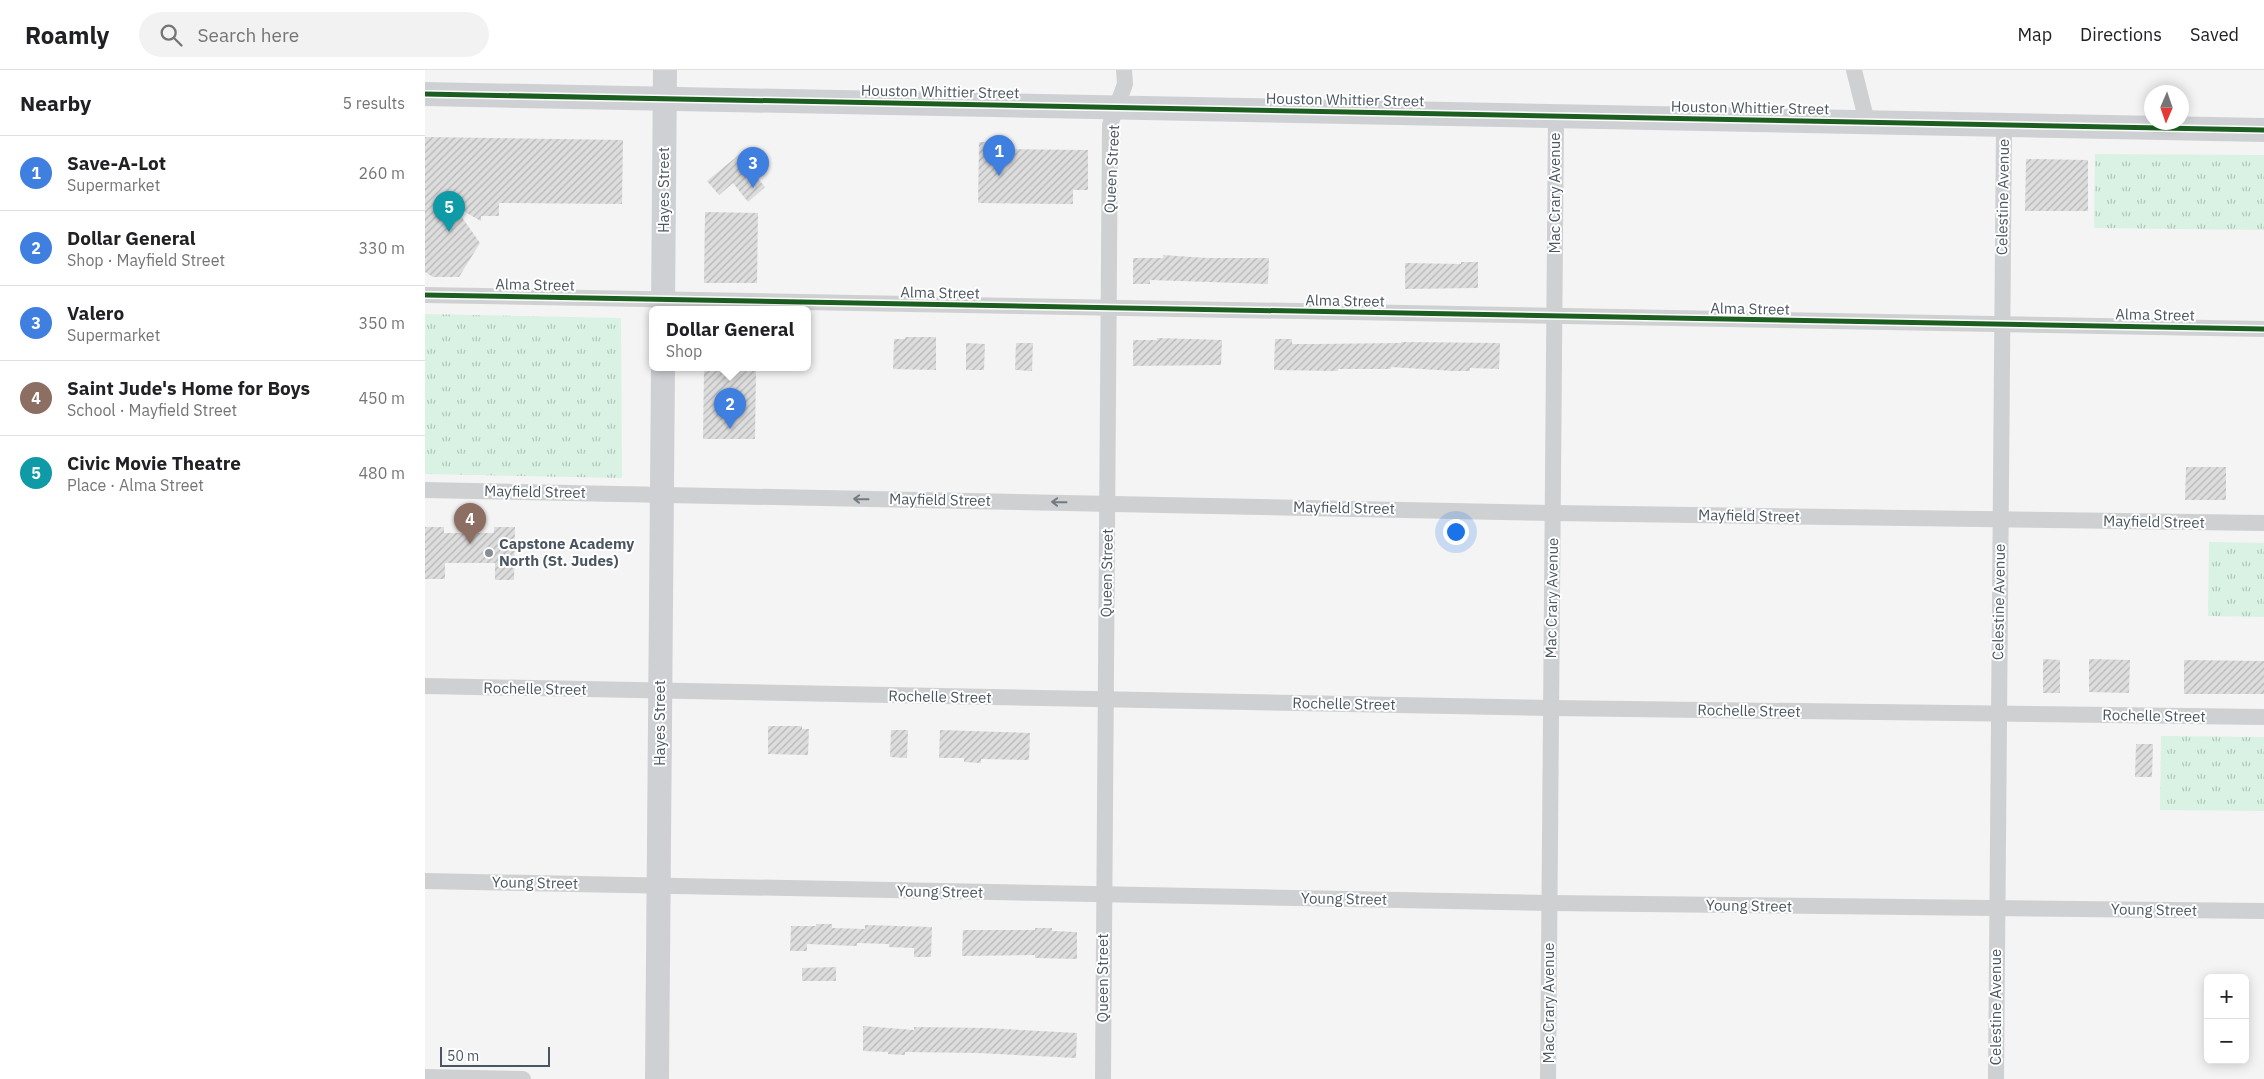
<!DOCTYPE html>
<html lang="en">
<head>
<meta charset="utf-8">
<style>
	:root { --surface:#fff; --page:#f2f2f2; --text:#202124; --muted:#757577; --line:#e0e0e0; --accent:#b45309 }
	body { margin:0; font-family:"IBM Plex Sans",sans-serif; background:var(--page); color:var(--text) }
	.controls { position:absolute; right:15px; bottom:15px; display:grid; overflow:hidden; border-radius:8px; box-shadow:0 2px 12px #0003 }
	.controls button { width:45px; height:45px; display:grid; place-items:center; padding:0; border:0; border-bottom:1px solid var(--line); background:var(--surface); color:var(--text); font:25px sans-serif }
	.compass { position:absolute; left:1719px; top:15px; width:45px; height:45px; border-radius:50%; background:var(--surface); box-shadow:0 2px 12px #0003; rotate:182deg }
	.scale { position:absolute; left:15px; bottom:12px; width:110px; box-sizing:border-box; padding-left:5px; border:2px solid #4a5661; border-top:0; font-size:14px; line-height:18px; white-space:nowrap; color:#4a5661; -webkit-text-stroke:4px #fff; paint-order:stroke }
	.you { position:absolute; left:1030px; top:461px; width:18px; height:18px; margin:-12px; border:4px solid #fff; border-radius:50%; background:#1a73e8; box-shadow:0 0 0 8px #1a73e833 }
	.badge { display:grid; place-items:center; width:32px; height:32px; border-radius:50%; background:var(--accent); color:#fff; font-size:16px; font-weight:700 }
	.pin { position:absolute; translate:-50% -41px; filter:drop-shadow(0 1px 2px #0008) }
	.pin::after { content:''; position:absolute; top:26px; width:18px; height:15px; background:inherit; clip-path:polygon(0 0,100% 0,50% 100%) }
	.popup { position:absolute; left:224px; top:236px; width:162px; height:65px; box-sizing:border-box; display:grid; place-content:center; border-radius:8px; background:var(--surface); filter:drop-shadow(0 1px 4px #0005); font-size:16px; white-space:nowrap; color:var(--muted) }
	.popup b { font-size:19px; color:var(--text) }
	.popup::after { content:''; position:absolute; left:50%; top:100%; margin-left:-10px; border:10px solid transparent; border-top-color:var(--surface) }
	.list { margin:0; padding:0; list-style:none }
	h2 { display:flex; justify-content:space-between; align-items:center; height:65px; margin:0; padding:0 20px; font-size:21px }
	h2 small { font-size:16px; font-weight:400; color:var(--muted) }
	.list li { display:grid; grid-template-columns:32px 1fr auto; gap:15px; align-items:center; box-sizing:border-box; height:75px; padding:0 20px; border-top:1px solid var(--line) }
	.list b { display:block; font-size:19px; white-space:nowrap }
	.list p { margin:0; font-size:16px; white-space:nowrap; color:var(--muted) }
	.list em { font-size:16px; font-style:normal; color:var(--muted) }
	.icon { flex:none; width:28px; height:28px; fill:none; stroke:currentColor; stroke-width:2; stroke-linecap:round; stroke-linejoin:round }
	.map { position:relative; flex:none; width:1839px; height:1009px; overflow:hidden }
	header { display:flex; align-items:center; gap:30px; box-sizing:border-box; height:70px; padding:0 25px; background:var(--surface); border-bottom:1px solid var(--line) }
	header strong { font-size:24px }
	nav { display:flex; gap:28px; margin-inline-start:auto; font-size:18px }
	.search { width:350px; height:45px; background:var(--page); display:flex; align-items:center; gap:12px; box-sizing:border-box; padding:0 18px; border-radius:28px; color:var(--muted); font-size:19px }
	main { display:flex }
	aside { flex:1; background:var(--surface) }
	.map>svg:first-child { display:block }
	.grass { fill:url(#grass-tufts) }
	.building { fill:url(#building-hatch) }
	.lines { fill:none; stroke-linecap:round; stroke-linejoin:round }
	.street { stroke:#ced0d2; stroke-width:16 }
	.secondary { stroke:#ced0d4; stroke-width:24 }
	.cycleway-casing { stroke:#fff; stroke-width:8 }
	.cycleway { stroke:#1b5e20; stroke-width:5 }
	.oneway { stroke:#727b83 }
	.poi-dot { fill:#868d94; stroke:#fff; stroke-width:2 }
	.labels { text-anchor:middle; stroke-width:4; stroke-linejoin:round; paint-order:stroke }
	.street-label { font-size:15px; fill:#4a5661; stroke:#fff }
	.poi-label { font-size:15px; font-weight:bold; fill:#4a5661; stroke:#fff; text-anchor:start }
</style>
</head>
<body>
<header>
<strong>Roamly</strong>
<div class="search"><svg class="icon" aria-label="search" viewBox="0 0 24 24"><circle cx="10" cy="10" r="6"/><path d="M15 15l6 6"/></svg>Search here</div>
<nav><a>Map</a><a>Directions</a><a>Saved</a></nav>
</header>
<main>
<aside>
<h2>Nearby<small>5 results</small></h2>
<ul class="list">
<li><span class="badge" style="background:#3f7fe0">1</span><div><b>Save-A-Lot</b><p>Supermarket</p></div><em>260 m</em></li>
<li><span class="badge" style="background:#3f7fe0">2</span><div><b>Dollar General</b><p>Shop · Mayfield Street</p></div><em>330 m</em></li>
<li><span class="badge" style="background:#3f7fe0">3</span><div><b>Valero</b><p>Supermarket</p></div><em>350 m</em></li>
<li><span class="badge" style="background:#8d6e63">4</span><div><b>Saint Jude's Home for Boys</b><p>School · Mayfield Street</p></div><em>450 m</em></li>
<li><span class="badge" style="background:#0f9aa8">5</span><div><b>Civic Movie Theatre</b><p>Place · Alma Street</p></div><em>480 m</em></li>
</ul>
</aside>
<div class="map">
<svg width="1839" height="1009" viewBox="0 0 1839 1009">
	<defs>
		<pattern id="grass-tufts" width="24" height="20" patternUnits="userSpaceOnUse" patternTransform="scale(1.25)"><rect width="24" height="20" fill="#d9f2e3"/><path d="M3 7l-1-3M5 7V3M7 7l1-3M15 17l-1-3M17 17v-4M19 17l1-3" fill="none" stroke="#b2c7bb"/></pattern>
		<pattern id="building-hatch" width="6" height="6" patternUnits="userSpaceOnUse" patternTransform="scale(1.25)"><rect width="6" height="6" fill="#ddddde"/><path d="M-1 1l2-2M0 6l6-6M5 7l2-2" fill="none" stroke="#b5b6b7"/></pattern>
	</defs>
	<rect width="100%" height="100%" fill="#f4f4f4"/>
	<g class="grass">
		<path d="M1670,84L1839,85V160L1669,158Z"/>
		<path d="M0,244L196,248L197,408L0,404Z"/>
		<path d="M1784,472L1839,473V547L1783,546Z"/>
		<path d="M1736,666L1839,667V741L1735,740Z"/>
	</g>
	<g class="building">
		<path d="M0,67L198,70L197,134L74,133V146H56V151L29,136L55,173L34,207H8L0,202Z"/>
		<path d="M554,72H569V79L663,80V120H648V134L553,133Z"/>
		<path d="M321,79L333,93L325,99L340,117L323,132L308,113L294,125L282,111Z"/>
		<path d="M1601,89L1663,90V141H1600Z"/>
		<path d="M280,142L333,143L332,213H279Z"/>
		<path d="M738,185L782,188H844L843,214L725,210V214H708V188H738Z"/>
		<path d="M1036,192H1053V218L980,219V193L1036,194Z"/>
		<path d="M480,267H511V300L468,299L469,269H480Z"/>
		<path d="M732,268L797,270L796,295L708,296V270H732Z"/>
		<path d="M850,269H867V274H891L976,273V272L1075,273L1074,299L1045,298V301H1028L966,297V299H913V301L849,300Z"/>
		<path d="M541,273L560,274L559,300H541Z"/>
		<path d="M591,273H608L607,301L590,300Z"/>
		<path d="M279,298H331L330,369H278Z"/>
		<path d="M1761,397H1801V430H1760Z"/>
		<path d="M0,457H19V463H69V457H90L89,510H70V493H20V509H0Z"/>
		<path d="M1618,589L1635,590V623H1618Z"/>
		<path d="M1664,589L1705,590L1704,623L1664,622Z"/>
		<path d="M1759,590L1839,591V624H1759Z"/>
		<path d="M343,656H377V659H384L383,685L343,684Z"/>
		<path d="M466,660H483L482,688L465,687Z"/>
		<path d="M515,660L605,663L604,690L556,689V693L539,692V688H514Z"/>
		<path d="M1711,674H1728L1727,707H1710Z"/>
		<path d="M391,854H407V858L440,859V855L507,857L506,887H489V878L464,877V874L432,873V876L382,874V881H365L366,856H391Z"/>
		<path d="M610,858H627V861L652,862V889L610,888V885L537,886L538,860H610Z"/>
		<path d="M411,897V911H377V898Z"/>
		<path d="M438,956L489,960V957L561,958L652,963L651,988L553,983L480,982V985L463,984V982L438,981Z"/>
	</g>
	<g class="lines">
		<g class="street">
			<path d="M1429,0L1442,52"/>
			<path d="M0,225L1839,259"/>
			<path d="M0,420L1128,443L1839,453"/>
			<path d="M0,616L1126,638L1839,647"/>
			<path d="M0,811L1124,833L1839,841"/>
			<path d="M0,1007L98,1009"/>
			<path d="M678,1009L685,55L700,14L699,0"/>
			<path d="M1123,1009L1131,46"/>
			<path d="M1571,1009L1579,55"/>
		</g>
		<g class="secondary">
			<path d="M0,24L1839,60"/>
			<path d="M238,240L240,0"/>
			<path d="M232,1009L238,298"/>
		</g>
		<defs>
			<g id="cycleway">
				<path d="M0,24L1839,60"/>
				<path d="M0,225L1839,259"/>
			</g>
		</defs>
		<use href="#cycleway" class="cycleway-casing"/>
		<use href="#cycleway" class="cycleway"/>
	</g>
	<defs><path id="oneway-shaft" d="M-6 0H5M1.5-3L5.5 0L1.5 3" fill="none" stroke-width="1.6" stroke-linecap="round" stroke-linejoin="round" transform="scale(1.25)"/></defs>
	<g class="oneway">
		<use href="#oneway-shaft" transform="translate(436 429) rotate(-179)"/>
		<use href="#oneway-shaft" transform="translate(634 432) rotate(-179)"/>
	</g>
	<circle class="poi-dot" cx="64" cy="483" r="5"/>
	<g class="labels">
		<g class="street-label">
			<text transform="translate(515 22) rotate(1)" y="5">Houston Whittier Street</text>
			<text transform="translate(920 30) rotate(1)" y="5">Houston Whittier Street</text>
			<text transform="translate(1325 38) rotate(1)" y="5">Houston Whittier Street</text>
			<text transform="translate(687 99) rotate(-87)" y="5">Queen Street</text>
			<text transform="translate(239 120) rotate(-90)" y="5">Hayes Street</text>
			<text transform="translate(1130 123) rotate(-90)" y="5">Mac Crary Avenue</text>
			<text transform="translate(1578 127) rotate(-89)" y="5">Celestine Avenue</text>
			<text transform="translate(110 215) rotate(1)" y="5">Alma Street</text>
			<text transform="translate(515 223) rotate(1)" y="5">Alma Street</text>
			<text transform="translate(920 231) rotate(1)" y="5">Alma Street</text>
			<text transform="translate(1325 239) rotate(1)" y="5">Alma Street</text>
			<text transform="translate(1730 245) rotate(1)" y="5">Alma Street</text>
			<text transform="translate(110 422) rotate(1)" y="5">Mayfield Street</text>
			<text transform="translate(515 430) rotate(1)" y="5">Mayfield Street</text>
			<text transform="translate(919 438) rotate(1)" y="5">Mayfield Street</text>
			<text transform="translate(1324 446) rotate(1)" y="5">Mayfield Street</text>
			<text transform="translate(1729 452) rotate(1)" y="5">Mayfield Street</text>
			<text transform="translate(682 503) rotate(-89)" y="5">Queen Street</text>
			<text transform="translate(1127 528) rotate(-89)" y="5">Mac Crary Avenue</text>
			<text transform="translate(1574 532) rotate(-89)" y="5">Celestine Avenue</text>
			<text transform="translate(110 619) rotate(1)" y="5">Rochelle Street</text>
			<text transform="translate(515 627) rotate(1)" y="5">Rochelle Street</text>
			<text transform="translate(919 634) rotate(1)" y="5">Rochelle Street</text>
			<text transform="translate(1324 641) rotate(1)" y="5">Rochelle Street</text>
			<text transform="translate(1729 646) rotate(1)" y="5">Rochelle Street</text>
			<text transform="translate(235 653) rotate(-90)" y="5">Hayes Street</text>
			<text transform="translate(110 813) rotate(1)" y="5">Young Street</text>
			<text transform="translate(515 822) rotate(1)" y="5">Young Street</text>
			<text transform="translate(919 829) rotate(1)" y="5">Young Street</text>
			<text transform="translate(1324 836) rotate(1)" y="5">Young Street</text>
			<text transform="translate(1729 840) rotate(1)" y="5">Young Street</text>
			<text transform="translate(678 908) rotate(-90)" y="5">Queen Street</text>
			<text transform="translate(1124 933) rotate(-90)" y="5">Mac Crary Avenue</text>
			<text transform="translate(1571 937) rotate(-90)" y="5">Celestine Avenue</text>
		</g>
		<g class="poi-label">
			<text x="74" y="479">Capstone Academy<tspan x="74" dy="17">North (St. Judes)</tspan></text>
		</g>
	</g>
</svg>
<div class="controls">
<button>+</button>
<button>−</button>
</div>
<svg class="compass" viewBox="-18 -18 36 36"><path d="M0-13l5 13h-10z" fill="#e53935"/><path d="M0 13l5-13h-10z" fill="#757577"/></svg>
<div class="scale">50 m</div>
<div class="you"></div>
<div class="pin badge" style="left:574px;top:106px;background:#3f7fe0">1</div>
<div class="pin badge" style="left:305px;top:359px;background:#3f7fe0">2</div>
<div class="popup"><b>Dollar General</b>Shop</div>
<div class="pin badge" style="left:328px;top:118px;background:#3f7fe0">3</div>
<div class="pin badge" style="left:45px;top:474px;background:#8d6e63">4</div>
<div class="pin badge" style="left:24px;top:162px;background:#0f9aa8">5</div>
</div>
</main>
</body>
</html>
